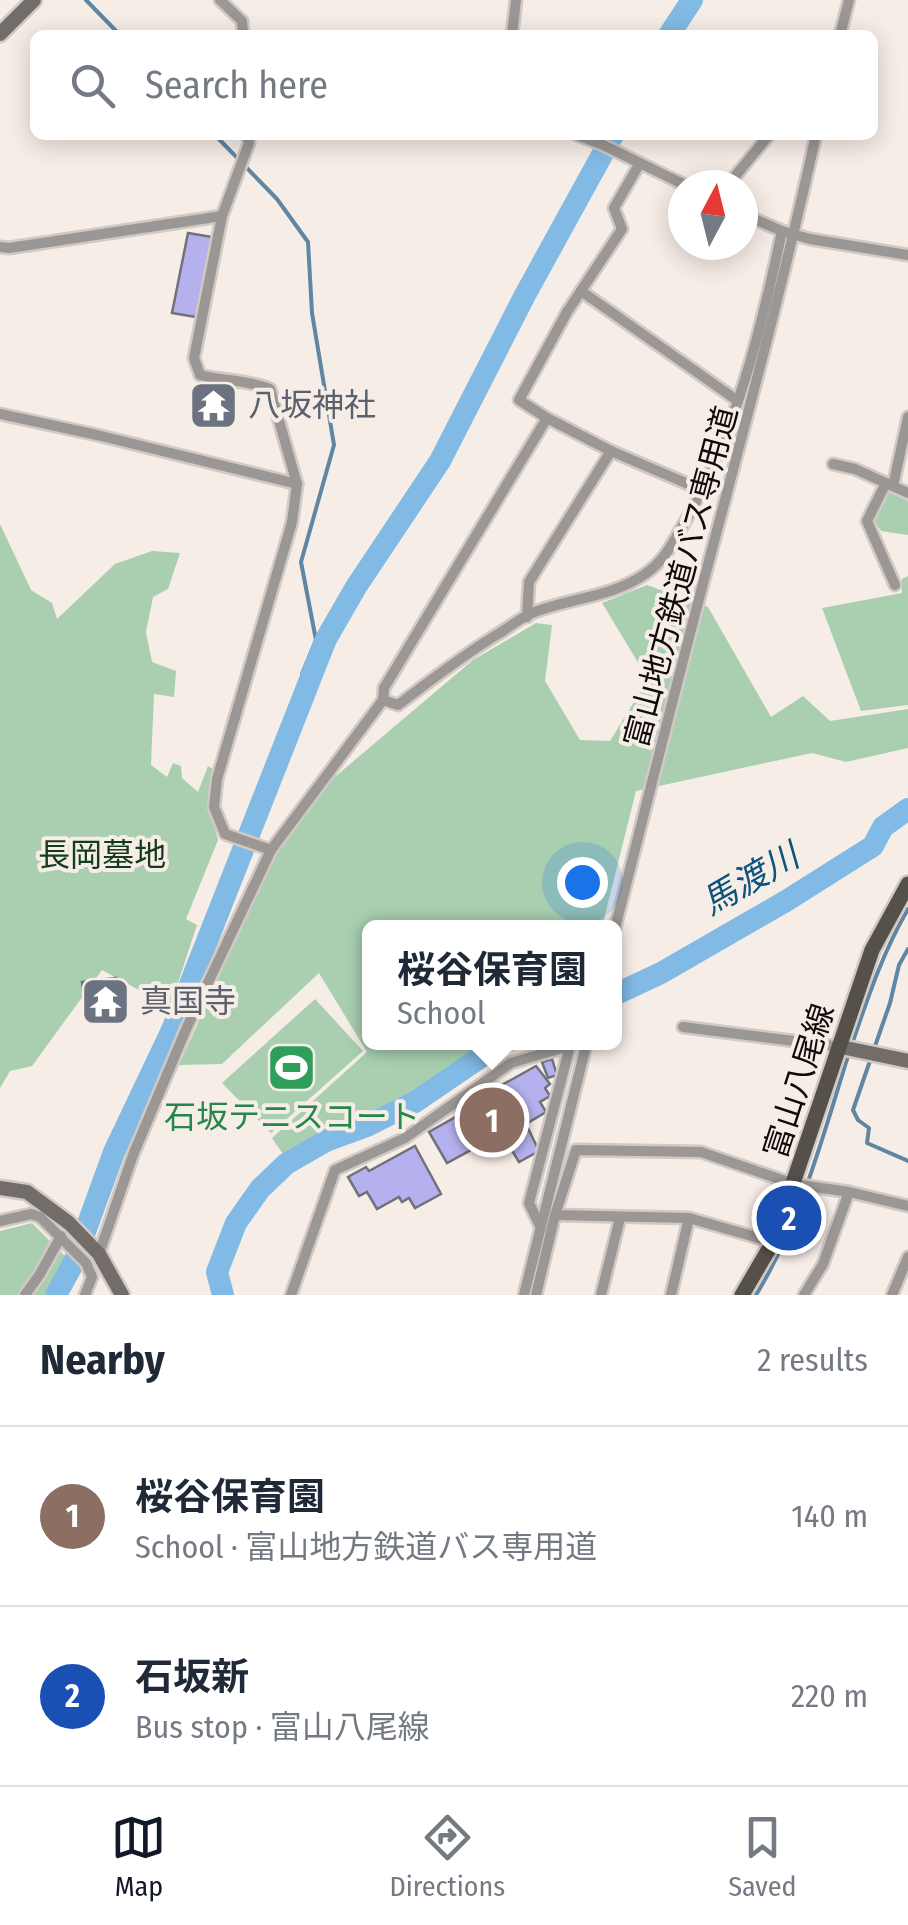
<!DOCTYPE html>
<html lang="en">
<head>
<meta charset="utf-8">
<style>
	:root { --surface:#fff; --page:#f2f2f3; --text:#1f2937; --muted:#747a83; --line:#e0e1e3; --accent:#111827 }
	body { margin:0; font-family:"Fira Sans Condensed","Noto Sans JP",sans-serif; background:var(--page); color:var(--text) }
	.compass { position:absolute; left:668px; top:170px; width:90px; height:90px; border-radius:50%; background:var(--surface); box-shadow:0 5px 25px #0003; rotate:7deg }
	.you { position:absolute; left:582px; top:882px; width:35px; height:35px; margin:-25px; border:8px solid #fff; border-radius:50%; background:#1a73e8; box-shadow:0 0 0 15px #1a73e833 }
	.badge { display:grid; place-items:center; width:65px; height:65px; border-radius:50%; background:var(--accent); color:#fff; font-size:32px; font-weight:700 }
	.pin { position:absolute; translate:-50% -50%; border:5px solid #fff; box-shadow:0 2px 10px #0006 }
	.popup { position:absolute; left:362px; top:920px; width:260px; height:130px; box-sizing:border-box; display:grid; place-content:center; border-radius:15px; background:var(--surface); filter:drop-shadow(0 2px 8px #0005); font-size:32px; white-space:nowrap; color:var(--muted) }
	.popup b { font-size:38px; color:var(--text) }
	.popup::after { content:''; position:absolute; left:50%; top:100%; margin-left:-20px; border:20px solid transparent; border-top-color:var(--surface) }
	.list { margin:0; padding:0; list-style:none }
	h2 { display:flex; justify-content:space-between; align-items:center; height:130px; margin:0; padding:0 40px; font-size:42px }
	h2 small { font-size:32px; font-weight:400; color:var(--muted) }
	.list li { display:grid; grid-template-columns:65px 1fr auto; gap:30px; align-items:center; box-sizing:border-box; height:180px; padding:0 40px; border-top:2px solid var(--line) }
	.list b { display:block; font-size:38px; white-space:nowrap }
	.list p { margin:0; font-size:32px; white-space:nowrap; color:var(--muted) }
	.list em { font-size:32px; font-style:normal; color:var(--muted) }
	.icon { flex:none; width:55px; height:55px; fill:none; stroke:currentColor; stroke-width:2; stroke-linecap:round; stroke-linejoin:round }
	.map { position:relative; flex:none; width:908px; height:1295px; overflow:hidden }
	.search { position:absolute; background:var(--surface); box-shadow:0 5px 25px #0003; left:30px; right:30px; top:30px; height:110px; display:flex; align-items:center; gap:25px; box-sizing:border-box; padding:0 35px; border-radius:15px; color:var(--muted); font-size:38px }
	.sheet { height:490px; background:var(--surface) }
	nav { display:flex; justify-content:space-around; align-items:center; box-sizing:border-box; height:140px; border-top:2px solid var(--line); background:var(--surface); font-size:28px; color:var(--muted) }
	nav a { display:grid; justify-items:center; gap:5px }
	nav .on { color:var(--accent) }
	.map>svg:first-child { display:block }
	.green { fill:#a9cfb0 }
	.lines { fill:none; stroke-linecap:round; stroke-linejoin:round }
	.stream { stroke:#5f86a3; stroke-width:4 }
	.river { stroke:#81bbe5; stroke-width:22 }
	.building { fill:#b5b1ee; stroke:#71717a; stroke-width:2.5 }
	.street-casing { stroke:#d2c9c4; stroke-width:15 }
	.secondary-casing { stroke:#d2c9c4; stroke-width:19 }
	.primary-casing { stroke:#d2c9c4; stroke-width:20 }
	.street { stroke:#9b9794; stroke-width:10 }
	.secondary { stroke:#736d69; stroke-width:14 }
	.primary { stroke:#56504b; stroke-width:15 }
	.labels { text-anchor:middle; stroke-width:8; stroke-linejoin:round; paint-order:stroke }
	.worship-label { font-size:32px; fill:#5b616d; stroke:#f7ede7; text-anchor:start }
	.street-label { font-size:32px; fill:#0f0b0a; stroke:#f7ede7 }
	.park-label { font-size:32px; fill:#133c1e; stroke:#f7ede7 }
	.leisure-label { font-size:32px; fill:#27864d; stroke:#f7ede7 }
	.water-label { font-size:35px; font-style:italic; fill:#0d537b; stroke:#f7ede7 }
</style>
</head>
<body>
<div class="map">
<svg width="908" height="1295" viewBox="0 0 908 1295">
	<rect width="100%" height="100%" fill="#f7ede7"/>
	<g class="green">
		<path d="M886,491L908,501V535L881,531L873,519Z"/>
		<path d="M0,524L31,590L52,603L57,619L115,564L152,551L180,553L168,589L153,597L146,632L152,662L176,671L174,697L154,694L151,765L167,777L173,763L181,766L182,778L198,792L208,766L216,771L210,810L218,840L186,919L197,925L170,1007L102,970L32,1066L10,1071L0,1088Z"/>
		<path d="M908,576V705L861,711L822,608L902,593V579Z"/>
		<path d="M647,585L708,607L771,717L803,696L830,721L908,709V748L846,762L812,753L636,791L602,927L370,928V1042L491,1043L421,1092L285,1157L272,1138L367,1052L319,973L222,1064L179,1065L274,855L330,781L473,660L536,623L552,625L545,681L580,740L610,741L648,679L602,603Z"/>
		<path d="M315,999L363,1051L271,1133L222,1083Z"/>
		<path d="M32,1223L69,1260L51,1295H0V1231Z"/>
	</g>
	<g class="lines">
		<g class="stream">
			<path d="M86,0L120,35"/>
			<path d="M215,135L277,199L308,242L312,313L334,445L301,562L316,640L302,674L312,679"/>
			<path d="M852,1044C868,997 883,952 908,909"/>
			<path d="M874,1049L890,1003L899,965L908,949"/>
			<path d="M871,1058L853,1110L858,1120L869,1128L867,1143L908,1161"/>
			<path d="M756,1295C801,1221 823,1135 849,1053"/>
		</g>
		<g class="river">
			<path d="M669,35L692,0"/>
			<path d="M614,995L661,973L786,901L873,846L883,827L908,809"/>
			<path d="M56,1295L74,1262L114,1152L172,1030L326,639L356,587L440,461L525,295L613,135"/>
			<path d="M223,1295L217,1272L236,1223L260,1189L286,1164L326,1141L367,1126L415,1102L503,1042"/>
		</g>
	</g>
	<g class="building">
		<path d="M188,233L212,237L196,317L172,313Z"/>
		<path d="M116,978L120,1012L86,1016L82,982Z"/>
		<path d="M552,1059L557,1075L548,1078L542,1062Z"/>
		<path d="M536,1066L550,1084L545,1088L550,1096L540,1102L546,1112L526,1124L539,1151L519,1162L505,1139L500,1142L497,1136L447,1163L429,1132L484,1101L482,1096Z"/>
		<path d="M415,1146L441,1194L415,1208L409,1198L402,1202L399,1197L377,1209L367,1192L359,1196L348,1177L366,1167L369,1171Z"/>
	</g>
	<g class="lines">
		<defs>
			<g id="street">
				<path d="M220,0L242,21L243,35"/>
				<path d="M512,35L516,0"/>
				<path d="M840,35L849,0"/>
				<path d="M247,135L249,143L222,216L194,358L200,375C223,381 248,380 270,389L297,484L292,522L217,779L214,807L225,834L271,850"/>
				<path d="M577,135L601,144L685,185"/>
				<path d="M728,185L769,135"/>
				<path d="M743,214L782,231L810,239L908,255"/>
				<path d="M0,247L9,248L222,216"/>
				<path d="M581,291L738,401"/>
				<path d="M0,414L97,435L297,484"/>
				<path d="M547,418L519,400L567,312L622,229L614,208L640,163"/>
				<path d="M833,464L855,469L908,493"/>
				<path d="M886,483L867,521L895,585"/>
				<path d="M893,486L908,417"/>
				<path d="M527,617L529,582L611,451"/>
				<path d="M383,700L398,705C431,680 463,655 498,634C508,628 519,619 530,614C567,598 611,598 645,574C665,561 674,540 686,520C736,431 761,331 782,231"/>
				<path d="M614,932C641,828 666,725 693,622C735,460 780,299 816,135"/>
				<path d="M683,1027L841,1047"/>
				<path d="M555,1215L689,1218L773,1242"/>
				<path d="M0,1221L31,1214L40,1217L86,1263L92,1277L85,1295"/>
				<path d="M99,1254L133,1155L187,1027L271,850L383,700L384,688L547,418L611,451L702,490"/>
				<path d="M25,1295L40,1274L61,1236"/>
				<path d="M291,1295L335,1170L405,1138L511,1063L562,1048L569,1050L529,1203L541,1228"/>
				<path d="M524,1295L587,1042"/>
				<path d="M536,1295L555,1215L576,1150L701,1152L794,1184L849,1192L908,1206"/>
				<path d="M601,1295L620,1218"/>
				<path d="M671,1295L689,1218"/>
				<path d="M804,1295L823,1264L849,1192"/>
				<path d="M892,1295L908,1257"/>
			</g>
			<g id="secondary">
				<path d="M0,34L34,0"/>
				<path d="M841,1047L908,1061"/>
				<path d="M0,1188L27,1192L69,1223L99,1254L122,1295"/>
			</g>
			<path id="primary" d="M742,1295L773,1242L872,950L908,884"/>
		</defs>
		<use href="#street" class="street-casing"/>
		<use href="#secondary" class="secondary-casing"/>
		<use href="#primary" class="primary-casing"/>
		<use href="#street" class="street"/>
		<use href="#secondary" class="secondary"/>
		<use href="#primary" class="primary"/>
	</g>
	<defs>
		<symbol id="temple-square" viewBox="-11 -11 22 22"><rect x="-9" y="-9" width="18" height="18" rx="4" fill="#6b7280" stroke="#f7ede7"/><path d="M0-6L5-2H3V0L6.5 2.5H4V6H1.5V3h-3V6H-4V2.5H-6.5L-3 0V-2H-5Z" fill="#fff"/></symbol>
		<symbol id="stadium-square" viewBox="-11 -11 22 22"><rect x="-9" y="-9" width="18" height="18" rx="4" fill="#2e9e5b" stroke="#f7ede7"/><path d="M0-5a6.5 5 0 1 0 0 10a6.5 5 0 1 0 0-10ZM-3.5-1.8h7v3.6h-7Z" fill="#fff"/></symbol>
	</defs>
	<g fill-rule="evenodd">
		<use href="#temple-square" x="186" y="378" width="55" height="55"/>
		<use href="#temple-square" x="78" y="974" width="55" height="55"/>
		<use href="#stadium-square" x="264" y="1040" width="55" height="55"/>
	</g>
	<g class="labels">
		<g class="worship-label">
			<text x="248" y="416">八坂神社</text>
			<text x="140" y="1012">真国寺</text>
		</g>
		<g class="street-label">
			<text transform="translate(681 577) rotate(-75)" y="11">富山地方鉄道バス専用道</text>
			<text transform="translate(799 1081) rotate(-72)" y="11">富山八尾線</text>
		</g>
		<g class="park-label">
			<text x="102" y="866">長岡墓地</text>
		</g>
		<g class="leisure-label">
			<text x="292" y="1128">石坂テニスコート</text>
		</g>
		<g class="water-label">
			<text transform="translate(750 879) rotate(-30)" y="12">馬渡川</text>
		</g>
	</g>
</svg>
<svg class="compass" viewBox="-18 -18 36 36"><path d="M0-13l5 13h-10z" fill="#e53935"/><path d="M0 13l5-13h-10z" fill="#747a83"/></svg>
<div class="you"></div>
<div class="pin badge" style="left:492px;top:1120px;background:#8d6e63">1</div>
<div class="popup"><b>桜谷保育園</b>School</div>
<div class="pin badge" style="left:789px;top:1218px;background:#1a4fb4">2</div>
<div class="search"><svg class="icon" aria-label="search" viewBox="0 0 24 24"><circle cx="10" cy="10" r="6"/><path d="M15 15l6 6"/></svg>Search here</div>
</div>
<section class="sheet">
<h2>Nearby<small>2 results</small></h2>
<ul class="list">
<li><span class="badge" style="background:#8d6e63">1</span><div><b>桜谷保育園</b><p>School · 富山地方鉄道バス専用道</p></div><em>140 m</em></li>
<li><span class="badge" style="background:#1a4fb4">2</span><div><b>石坂新</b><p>Bus stop · 富山八尾線</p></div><em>220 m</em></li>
</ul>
</section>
<nav>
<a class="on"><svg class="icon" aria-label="map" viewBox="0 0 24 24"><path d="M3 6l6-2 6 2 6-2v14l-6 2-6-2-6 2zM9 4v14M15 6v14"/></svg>Map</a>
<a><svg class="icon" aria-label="directions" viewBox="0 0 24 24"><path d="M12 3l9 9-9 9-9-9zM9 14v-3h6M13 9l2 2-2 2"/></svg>Directions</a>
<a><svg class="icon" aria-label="saved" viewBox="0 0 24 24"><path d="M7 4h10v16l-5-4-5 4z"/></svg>Saved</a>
</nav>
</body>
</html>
